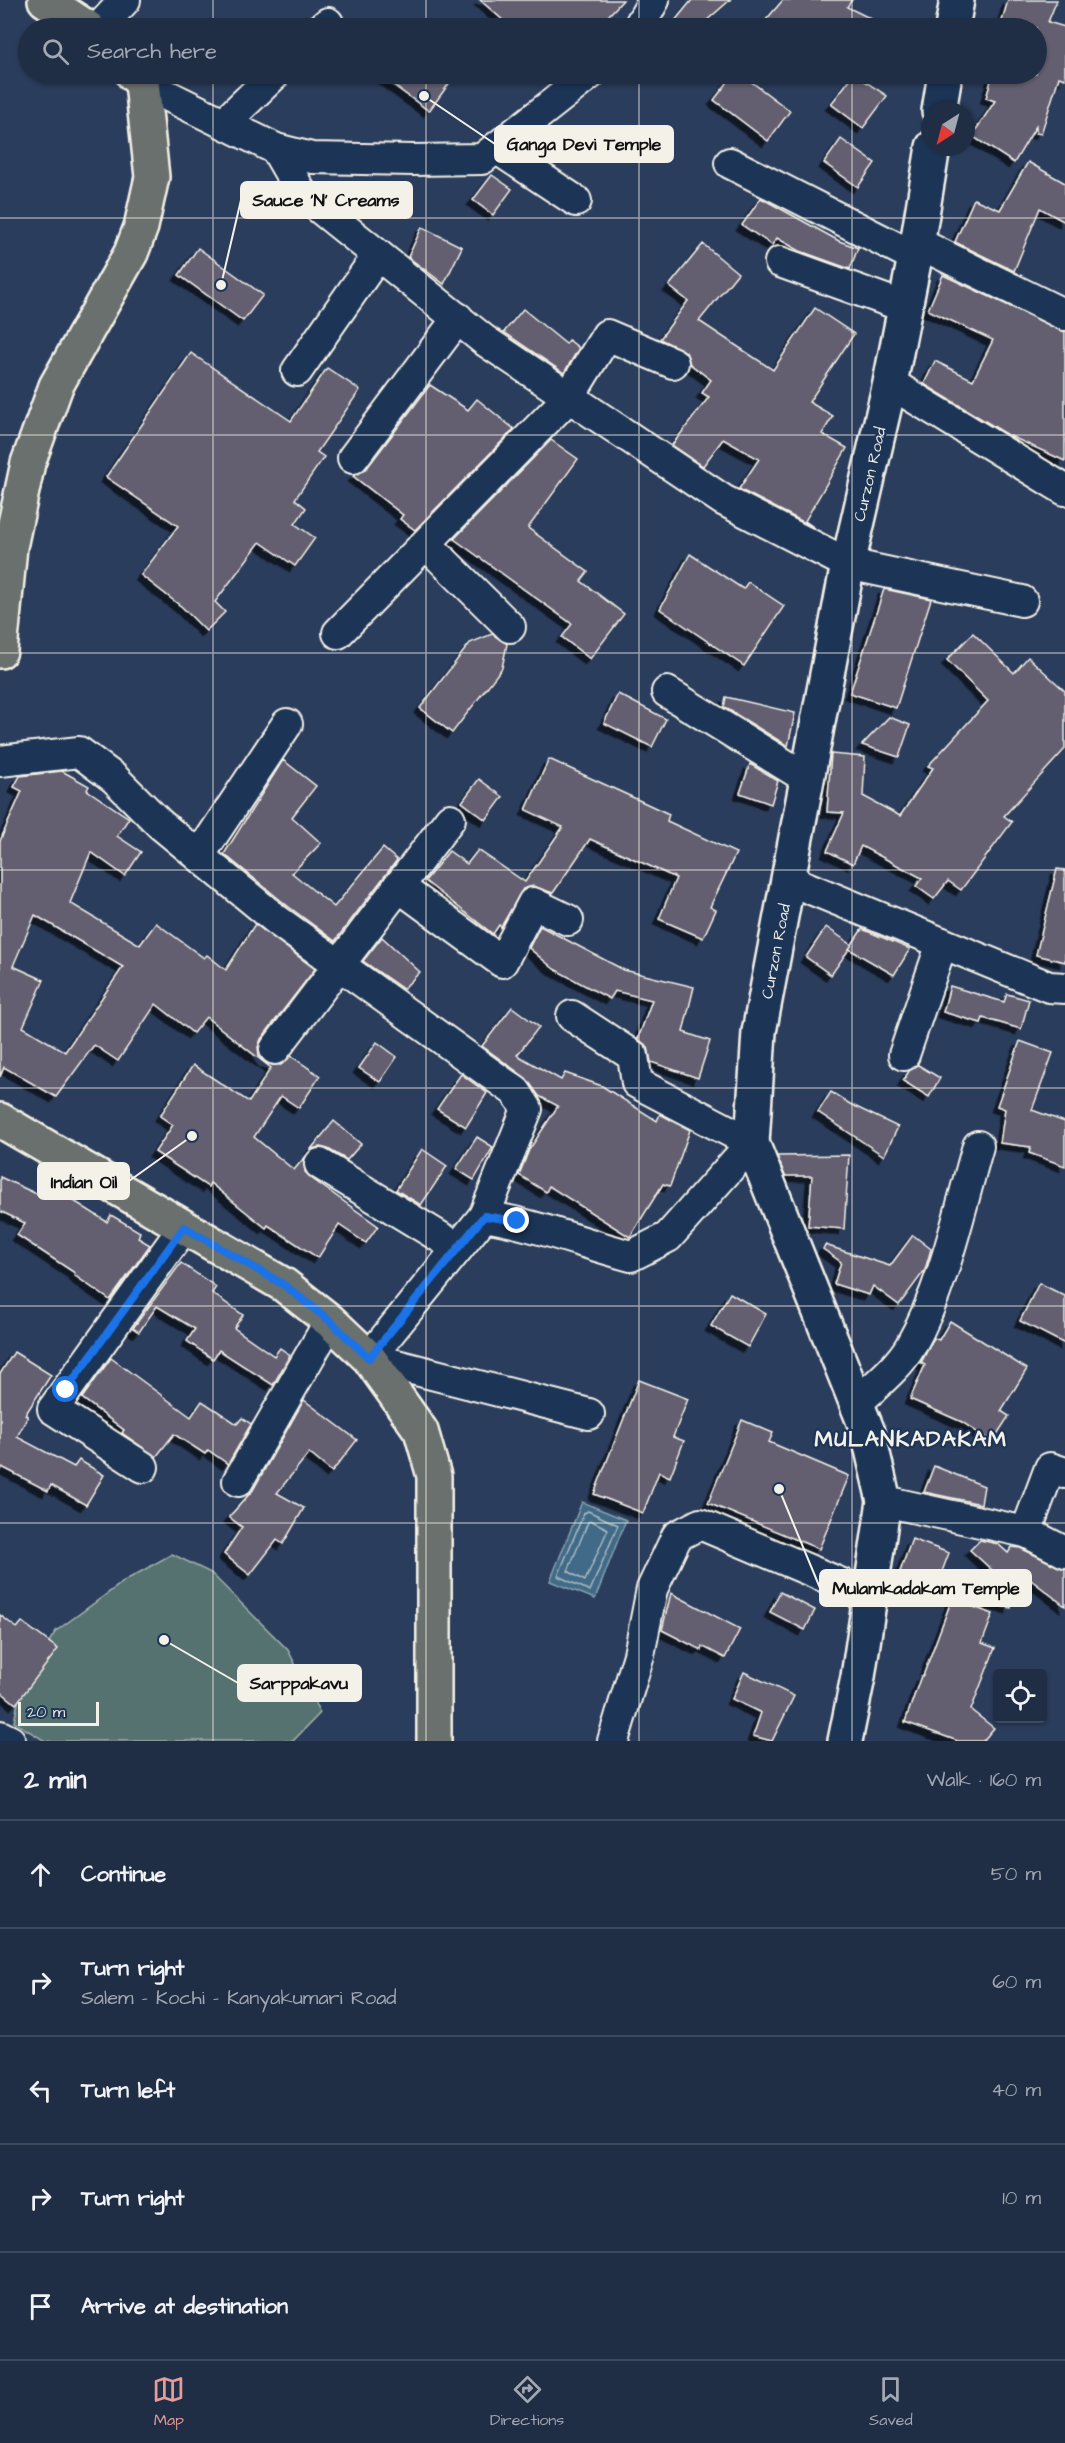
<!DOCTYPE html>
<html lang="en">
<head>
<meta charset="utf-8">
<style>
	:root { --surface:#202e45; --page:#28364c; --text:#f1f3f6; --muted:#a2a8b3; --line:#3d4a5e; --accent:#e69b98 }
	body { margin:0; font-family:"Architects Daughter",sans-serif; background:var(--page); color:var(--text) }
	.controls { position:absolute; right:18px; bottom:18px; display:grid; overflow:hidden; border-radius:6px; box-shadow:0 2px 4px #0004 }
	.controls button { width:54px; height:54px; display:grid; place-items:center; padding:0; border:0; border-bottom:2px solid var(--line); background:var(--surface); color:var(--text); font:30px sans-serif }
	.compass { position:absolute; left:921px; top:102px; width:54px; height:54px; border-radius:50%; background:var(--surface); box-shadow:0 2px 4px #0004; rotate:216deg }
	.scale { position:absolute; left:18px; bottom:15px; width:81px; box-sizing:border-box; padding-left:6px; border:3px solid #f4f1e8; border-top:0; font-size:16px; line-height:21px; white-space:nowrap; color:#f4f1e8; -webkit-text-stroke:4px #1d3557; paint-order:stroke }
	.stop { position:absolute; width:18px; height:18px; margin:-14px; border:4px solid #1a73e8; border-radius:50%; background:#fff }
	.stop.end { background:#1a73e8; border-color:#fff; box-shadow:0 2px 6px #0008 }
	.list { margin:0; padding:0; list-style:none }
	h2 { display:flex; justify-content:space-between; align-items:center; height:78px; margin:0; padding:0 24px; font-size:26px }
	h2 small { font-size:20px; font-weight:400; color:var(--muted) }
	.list li { display:grid; grid-template-columns:39px 1fr auto; gap:18px; align-items:center; box-sizing:border-box; height:108px; padding:0 24px; border-top:2px solid var(--line) }
	.list b { display:block; font-size:22px; white-space:nowrap }
	.list p { margin:0; font-size:20px; white-space:nowrap; color:var(--muted) }
	.list em { font-size:20px; font-style:normal; color:var(--muted) }
	.icon { flex:none; width:33px; height:33px; fill:none; stroke:currentColor; stroke-width:2; stroke-linecap:round; stroke-linejoin:round }
	.map { position:relative; flex:none; width:1065px; height:1741px; overflow:hidden }
	.search { position:absolute; background:var(--surface); box-shadow:0 2px 4px #0004; left:18px; right:18px; top:18px; height:66px; display:flex; align-items:center; gap:15px; box-sizing:border-box; padding:0 21px; border-radius:33px; color:var(--muted); font-size:22px }
	.sheet { height:618px; background:var(--surface) }
	nav { display:flex; justify-content:space-around; align-items:center; box-sizing:border-box; height:84px; border-top:2px solid var(--line); background:var(--surface); font-size:16px; color:var(--muted) }
	nav a { display:grid; justify-items:center; gap:3px }
	nav .on { color:var(--accent) }
	.map>svg:first-child { display:block }
	.green { fill:#557270; stroke:#a4b2ac; stroke-width:1.5 }
	.water { fill:#406b87; stroke:#88a1ae; stroke-width:1.5 }
	.lines { fill:none; stroke-linecap:round; stroke-linejoin:round }
	.shore { stroke:#acbbc1; stroke-width:1.5 }
	.building { fill:#645f71; stroke:#f4f1e8; stroke-width:1.5; fill-rule:evenodd; filter:url(#shadow) }
	.street-casing { stroke:#f4f1e8; stroke-width:34 }
	.secondary-casing { stroke:#f4f1e8; stroke-width:38 }
	.primary-casing { stroke:#f4f1e8; stroke-width:38 }
	.street { stroke:#1d3557; stroke-width:30 }
	.secondary { stroke:#1d3557; stroke-width:33 }
	.primary { stroke:#6a706d; stroke-width:33 }
	.route { stroke:#1a73e8; stroke-width:8 }
	.grid { fill:none; stroke:#f4f1e8; stroke-width:1.5; stroke-opacity:0.55 }
	.labels { text-anchor:middle; stroke-width:4.5; stroke-linejoin:round; paint-order:stroke }
	.street-label { font-size:16px; fill:#f4f1e8; stroke:#1d3557 }
	.district-label { font-size:22px; font-weight:bold; letter-spacing:1.5px; fill:#f4f1e8; stroke:#1d3557 }
	.leader { fill:none; stroke:#f4f1e8; stroke-width:2 }
	.callout-dot { fill:#f4f1e8; stroke:#1d3557; stroke-width:2 }
	.callout { fill:#f4f1e8; stroke:#f4f1e8; stroke-width:2 }
	.callout-label { font-size:18px; text-anchor:middle; font-weight:bold; fill:#111 }
</style>
</head>
<body>
<div class="map">
<svg width="1065" height="1741" viewBox="0 0 1065 1741">
	<defs>
		<filter id="shadow"><feDropShadow dx="-5.5" dy="5.5" stdDeviation="0" flood-color="#0009"/></filter>
	</defs>
	<rect width="100%" height="100%" fill="#2b3d5c"/>
	<filter id="ink" filterUnits="userSpaceOnUse"><feTurbulence type="fractalNoise" baseFrequency=".0167" numOctaves="2"/><feDisplacementMap in="SourceGraphic" scale="12" xChannelSelector="R" yChannelSelector="G"/><feConvolveMatrix kernelMatrix="1 2 1 2 8 2 1 2 1" color-interpolation-filters="sRGB"/></filter>
	<g filter="url(#ink)">
		<path class="green" d="M172,1554L211,1573L288,1650L320,1713L293,1741H45L14,1722L22,1683L56,1631L126,1580Z"/>
		<path class="water" d="M582,1502L626,1520L595,1599L550,1581Z"/>
		<g class="lines">
			<g class="shore">
				<path d="M588,1511L618,1525L590,1591L558,1576L584,1513Z"/>
				<path d="M592,1521L608,1529L585,1581L568,1571L588,1522Z"/>
			</g>
		</g>
		<g class="building">
			<path d="M480,0H623L597,28H512Z"/>
			<path d="M692,0H730L698,28H669Z"/>
			<path d="M783,0H852L847,7L890,28H759Z"/>
			<path d="M1008,0H1057L1048,22L1065,27V79L1059,77L1041,134L1036,133V126L1014,163L972,136L995,101L986,98L993,74H1036V28H1000Z"/>
			<path d="M378,74H456L429,111Z"/>
			<path d="M734,74H741L790,111L768,141L714,100Z"/>
			<path d="M854,74L887,96L863,128L831,104Z"/>
			<path d="M841,139L875,163L858,187L824,163Z"/>
			<path d="M1028,162L1065,183V222L1040,208L1014,271L955,242L974,199L1000,210Z"/>
			<path d="M492,175L512,189L493,215L473,200Z"/>
			<path d="M761,198L839,241L858,248L850,269L800,251L777,238L772,245L742,225Z"/>
			<path d="M422,227L462,247L444,284L408,257Z"/>
			<path d="M703,244L738,273L699,321L773,370L815,308L854,334L809,402L833,416L822,434L847,448L805,521L815,528L739,489L759,459L723,439L703,466L672,445L709,397L702,393L711,380L690,364L686,352L660,339L688,301L669,286Z"/>
			<path d="M198,248L263,295L243,321L179,275Z"/>
			<path d="M943,275L1065,332V461L1008,435L924,384L935,361L973,380L993,340L928,310Z"/>
			<path d="M523,309L566,344L569,340L579,348L564,373L504,332Z"/>
			<path d="M191,353L291,421L327,368L360,390L317,452L324,457L295,499L306,508L295,524L315,538L295,566L260,542L215,602L225,612L206,631L182,607L141,575L178,526L106,477Z"/>
			<path d="M430,385L468,410L477,399L514,429L415,530L400,519L403,515L353,476L367,468Z"/>
			<path d="M551,440L578,459L528,528L588,572L581,581L624,614L590,659L562,637L572,624L454,539Z"/>
			<path d="M690,554L743,589L748,582L784,606L744,666L660,609Z"/>
			<path d="M884,589L931,599L896,708L850,693Z"/>
			<path d="M973,633L1014,673L1028,657L1065,691V749L1004,816L1012,822L961,890L948,881L934,899L916,886L922,878L861,846L853,864L827,851L844,813L827,812L831,754L865,757L863,796L900,816L933,768L928,766L988,701L947,660Z"/>
			<path d="M492,634L507,644L502,668L452,733L420,708L470,643Z"/>
			<path d="M618,694L666,719L652,747L604,723Z"/>
			<path d="M726,697L795,713L788,746L724,707Z"/>
			<path d="M889,717L910,725L899,757L862,745Z"/>
			<path d="M549,759L669,814L667,821L736,853L710,907L716,910L703,938L659,919L676,878L590,839L553,893L533,886L523,889L501,927L499,925L493,934L425,881L449,851L467,864L478,850L525,882L563,827L526,810Z"/>
			<path d="M283,760L316,786L292,817L321,843L292,873L334,907L383,848L397,860L335,941L289,907L224,854Z"/>
			<path d="M750,764L778,781L771,804L740,793Z"/>
			<path d="M62,771L89,786L87,790L129,818L117,836L141,852L125,876L91,852L70,903L140,945L156,923L204,958L207,955L226,970L255,924L315,969L261,1039L258,1047L259,1056L265,1063L281,1065L291,1056L320,1076L299,1108L281,1096L254,1137L294,1170L304,1158L305,1172L311,1178L378,1226L366,1243L339,1225L318,1258L268,1225L266,1228L210,1183L208,1187L155,1152L173,1125L160,1116L193,1065L249,1102L271,1068L206,1017L193,1033L156,1004L118,1061L94,1045L56,1097L4,1067L0,1077V841L22,791L14,787L20,776ZM35,915L123,967L65,1052L23,1027L44,980L13,966Z"/>
			<path d="M479,779L503,797L486,820L462,802Z"/>
			<path d="M1057,869L1065,870V962L1036,955Z"/>
			<path d="M540,926L624,970L694,987L683,1032L710,1041L698,1078L651,1062L648,1047L638,1039L652,1000L615,991L610,999L554,969L529,948Z"/>
			<path d="M826,927L852,945L831,975L806,957Z"/>
			<path d="M862,929L910,949L894,975L849,949Z"/>
			<path d="M382,937L420,972L403,989L363,961Z"/>
			<path d="M950,986L1004,1002L1007,994L1029,1000L1021,1029L983,1018L981,1023L943,1012Z"/>
			<path d="M512,1007L539,1027L517,1055L561,1080L565,1073L602,1086L657,1121L660,1114L690,1130L670,1186L663,1184L630,1237L549,1186L546,1192L519,1175L529,1150L558,1106L539,1096L526,1078L482,1046Z"/>
			<path d="M1020,1041L1053,1053L1032,1110L1065,1122V1166L1029,1153L1031,1147L1000,1143L1005,1109L997,1106Z"/>
			<path d="M377,1042L397,1057L380,1082L359,1068Z"/>
			<path d="M918,1065L940,1078L929,1097L903,1081L909,1071Z"/>
			<path d="M461,1074L487,1093L466,1127L437,1109Z"/>
			<path d="M831,1092L850,1104L898,1127L884,1156L818,1112Z"/>
			<path d="M334,1121L361,1144L347,1160L328,1149L320,1147L311,1149Z"/>
			<path d="M477,1137L493,1147L474,1180L456,1169Z"/>
			<path d="M422,1149L447,1166L421,1205L396,1190Z"/>
			<path d="M849,1155L844,1229L808,1226L812,1176H785L777,1156Z"/>
			<path d="M0,1177L41,1196L49,1185L107,1222L111,1215L140,1232L138,1238L150,1245L110,1300L74,1275L75,1273L17,1235L25,1223L0,1211Z"/>
			<path d="M913,1235L931,1249L925,1270L899,1305L873,1286L869,1295L834,1284L841,1262L823,1249L825,1245L890,1266Z"/>
			<path d="M181,1263L216,1287L212,1293L243,1315L234,1328L274,1356L280,1348L290,1355L273,1385L219,1350L213,1359L187,1341L195,1329L157,1306L139,1332L133,1328Z"/>
			<path d="M1039,1283L1065,1296V1344L1020,1321Z"/>
			<path d="M730,1293L766,1314L748,1347L711,1326Z"/>
			<path d="M950,1321L1027,1369L1001,1411L1009,1416L992,1442L962,1422L910,1399L925,1365L921,1363L923,1359L934,1338L939,1340Z"/>
			<path d="M14,1352L51,1375L25,1415L28,1416L17,1437L74,1467L79,1460L104,1475L86,1505L51,1485L48,1491L2,1467L0,1470V1374Z"/>
			<path d="M111,1358L191,1417L202,1401L237,1424L242,1418L251,1424L228,1464L208,1450L205,1454L174,1434L156,1457L122,1433L124,1430L82,1398Z"/>
			<path d="M639,1380L688,1399L673,1437L684,1441L670,1477L659,1472L643,1513L594,1494Z"/>
			<path d="M304,1400L357,1440L332,1472L309,1453L277,1493L304,1508L283,1544L277,1540L250,1575L224,1554L242,1527L229,1517L253,1490Z"/>
			<path d="M742,1420L773,1433L769,1442L849,1476L819,1549L708,1503Z"/>
			<path d="M934,1466L984,1486L981,1504L924,1492Z"/>
			<path d="M912,1539L949,1553L935,1590L898,1577Z"/>
			<path d="M980,1540L998,1544L1008,1553L1012,1547L1020,1548L1065,1569V1606L1017,1569L1011,1608L988,1604L993,1571L970,1550Z"/>
			<path d="M780,1592L815,1610L805,1630L770,1612Z"/>
			<path d="M671,1593L740,1629L725,1658L702,1646L701,1650L662,1630Z"/>
			<path d="M952,1599L993,1614L982,1643L995,1648L971,1710L994,1728L983,1741H958L905,1722L921,1676H923Z"/>
			<path d="M0,1615L17,1628L22,1622L58,1649L16,1704L0,1691Z"/>
			<path d="M744,1672L794,1696L772,1741L753,1736L761,1713L732,1699Z"/>
		</g>
		<g class="lines">
			<defs>
				<g id="street">
					<path d="M99,28L125,0"/>
					<path d="M322,28L328,23"/>
					<path d="M638,28L654,0"/>
					<path d="M142,83L276,149L312,158L413,160L482,159L590,74"/>
					<path d="M224,123L275,74"/>
					<path d="M496,148L576,201"/>
					<path d="M276,149L302,194L484,340L723,500L848,564L1022,601"/>
					<path d="M730,163L915,257"/>
					<path d="M918,243L1065,315"/>
					<path d="M780,262L905,307"/>
					<path d="M297,371L378,255"/>
					<path d="M890,383L1065,490"/>
					<path d="M353,458L458,318"/>
					<path d="M426,544L510,627"/>
					<path d="M338,633L569,397L607,335L673,363"/>
					<path d="M667,692L808,779"/>
					<path d="M0,761L79,752L114,778L160,824L278,921L516,1092L527,1109L484,1216"/>
					<path d="M199,856L287,724"/>
					<path d="M789,880L1049,987L1065,988"/>
					<path d="M398,886L502,962L533,903L568,920"/>
					<path d="M572,1016L633,1056L637,1083L752,1143L668,1237L631,1256C582,1243 534,1224 484,1216L369,1358L589,1414"/>
					<path d="M275,1049L450,819"/>
					<path d="M904,1055L942,943"/>
					<path d="M320,1164L458,1248"/>
					<path d="M856,1404C874,1386 897,1369 910,1347C944,1287 959,1212 978,1146"/>
					<path d="M143,1467L53,1409L184,1227"/>
					<path d="M238,1481L330,1321"/>
					<path d="M884,1501L1026,1532L1065,1552"/>
					<path d="M1026,1532L1050,1468L1065,1473"/>
					<path d="M0,1736L10,1741"/>
					<path d="M613,1741L639,1655L652,1589L677,1536L700,1524L868,1595"/>
				</g>
				<g id="secondary">
					<path d="M952,28L957,0"/>
					<path d="M939,111L945,74"/>
					<path d="M845,1741L858,1677L884,1501L868,1432L752,1143L759,1032L848,564L890,383L915,257L933,147"/>
				</g>
				<g id="primary">
					<path d="M45,0L88,28"/>
					<path d="M0,651L10,547L28,463L56,386L131,253L141,227L152,177L142,83L133,74"/>
					<path d="M0,1120L284,1285L330,1321L369,1358L399,1400L421,1431L434,1476V1741"/>
				</g>
			</defs>
			<use href="#street" class="street-casing"/>
			<use href="#secondary" class="secondary-casing"/>
			<use href="#primary" class="primary-casing"/>
			<use href="#street" class="street"/>
			<use href="#secondary" class="secondary"/>
			<use href="#primary" class="primary"/>
		</g>
	</g>
	<g class="lines" filter="url(#ink)">
		<path class="route" d="M66,1390L184,1227L284,1285L330,1321L369,1358L484,1216L517,1221"/>
	</g>
	<path class="grid" d="M213,0V28M426,0V28M639,0V28M852,0V28M213,74V1741M426,74V1741M639,74V1741M852,74V1741M0,218H1065M0,435H1065M0,653H1065M0,870H1065M0,1088H1065M0,1306H1065M0,1523H1065"/>
	<g class="labels">
		<g class="street-label">
			<text transform="translate(869 474) rotate(-77)" y="6">Curzon Road</text>
			<text transform="translate(775 951) rotate(-79)" y="6">Curzon Road</text>
		</g>
		<g class="district-label">
			<text x="911" y="1446">MULANKADAKAM</text>
		</g>
	</g>
	<path class="leader" d="M424 96L495 144M221 285L241 200M192 1136L129 1181M779 1489L820 1588M164 1640L238 1683"/>
	<g class="callout-dot">
		<circle cx="424" cy="96" r="6"/>
		<circle cx="221" cy="285" r="6"/>
		<circle cx="192" cy="1136" r="6"/>
		<circle cx="779" cy="1489" r="6"/>
		<circle cx="164" cy="1640" r="6"/>
	</g>
	<g class="callout">
		<rect x="495" y="126" width="178" height="36" rx="6"/>
		<rect x="241" y="182" width="171" height="36" rx="6"/>
		<rect x="38" y="1163" width="91" height="36" rx="6"/>
		<rect x="820" y="1570" width="211" height="36" rx="6"/>
		<rect x="238" y="1665" width="123" height="36" rx="6"/>
	</g>
	<g class="callout-label">
		<text x="584" y="150">Ganga Devi Temple</text>
		<text x="326" y="206">Sauce 'N' Creams</text>
		<text x="84" y="1188">Indian Oil</text>
		<text x="926" y="1594">Mulamkadakam Temple</text>
		<text x="299" y="1689">Sarppakavu</text>
	</g>
</svg>
<div class="controls">
<button><svg class="icon" aria-label="locate" viewBox="0 0 24 24"><circle cx="12" cy="12" r="6"/><path d="M12 2v4M12 18v4M2 12h4M18 12h4"/></svg></button>
</div>
<svg class="compass" viewBox="-18 -18 36 36"><path d="M0-13l5 13h-10z" fill="#e53935"/><path d="M0 13l5-13h-10z" fill="#a2a8b3"/></svg>
<div class="scale">20 m</div>
<div class="stop" style="left:66px;top:1390px"></div>
<div class="stop end" style="left:517px;top:1221px"></div>
<div class="search"><svg class="icon" aria-label="search" viewBox="0 0 24 24"><circle cx="10" cy="10" r="6"/><path d="M15 15l6 6"/></svg>Search here</div>
</div>
<section class="sheet">
<h2>2 min<small>Walk · 160 m</small></h2>
<ul class="list">
<li><svg class="icon" aria-label="ahead" viewBox="0 0 24 24"><path d="M12 20V5M6 11l6-6 6 6"/></svg><div><b>Continue</b></div><em>50 m</em></li>
<li><svg class="icon" aria-label="right" viewBox="0 0 24 24"><path d="M7 20v-9h11M14 6l5 5-5 5"/></svg><div><b>Turn right</b><p>Salem - Kochi - Kanyakumari Road</p></div><em>60 m</em></li>
<li><svg class="icon" aria-label="left" viewBox="0 0 24 24"><path d="M17 20v-9H6M10 6l-5 5 5 5"/></svg><div><b>Turn left</b></div><em>40 m</em></li>
<li><svg class="icon" aria-label="right" viewBox="0 0 24 24"><path d="M7 20v-9h11M14 6l5 5-5 5"/></svg><div><b>Turn right</b></div><em>10 m</em></li>
<li><svg class="icon" aria-label="arrive" viewBox="0 0 24 24"><path d="M6 21V4h12l-3 4 3 4H6"/></svg><div><b>Arrive at destination</b></div></li>
</ul>
</section>
<nav>
<a class="on"><svg class="icon" aria-label="map" viewBox="0 0 24 24"><path d="M3 6l6-2 6 2 6-2v14l-6 2-6-2-6 2zM9 4v14M15 6v14"/></svg>Map</a>
<a><svg class="icon" aria-label="directions" viewBox="0 0 24 24"><path d="M12 3l9 9-9 9-9-9zM9 14v-3h6M13 9l2 2-2 2"/></svg>Directions</a>
<a><svg class="icon" aria-label="saved" viewBox="0 0 24 24"><path d="M7 4h10v16l-5-4-5 4z"/></svg>Saved</a>
</nav>
</body>
</html>
